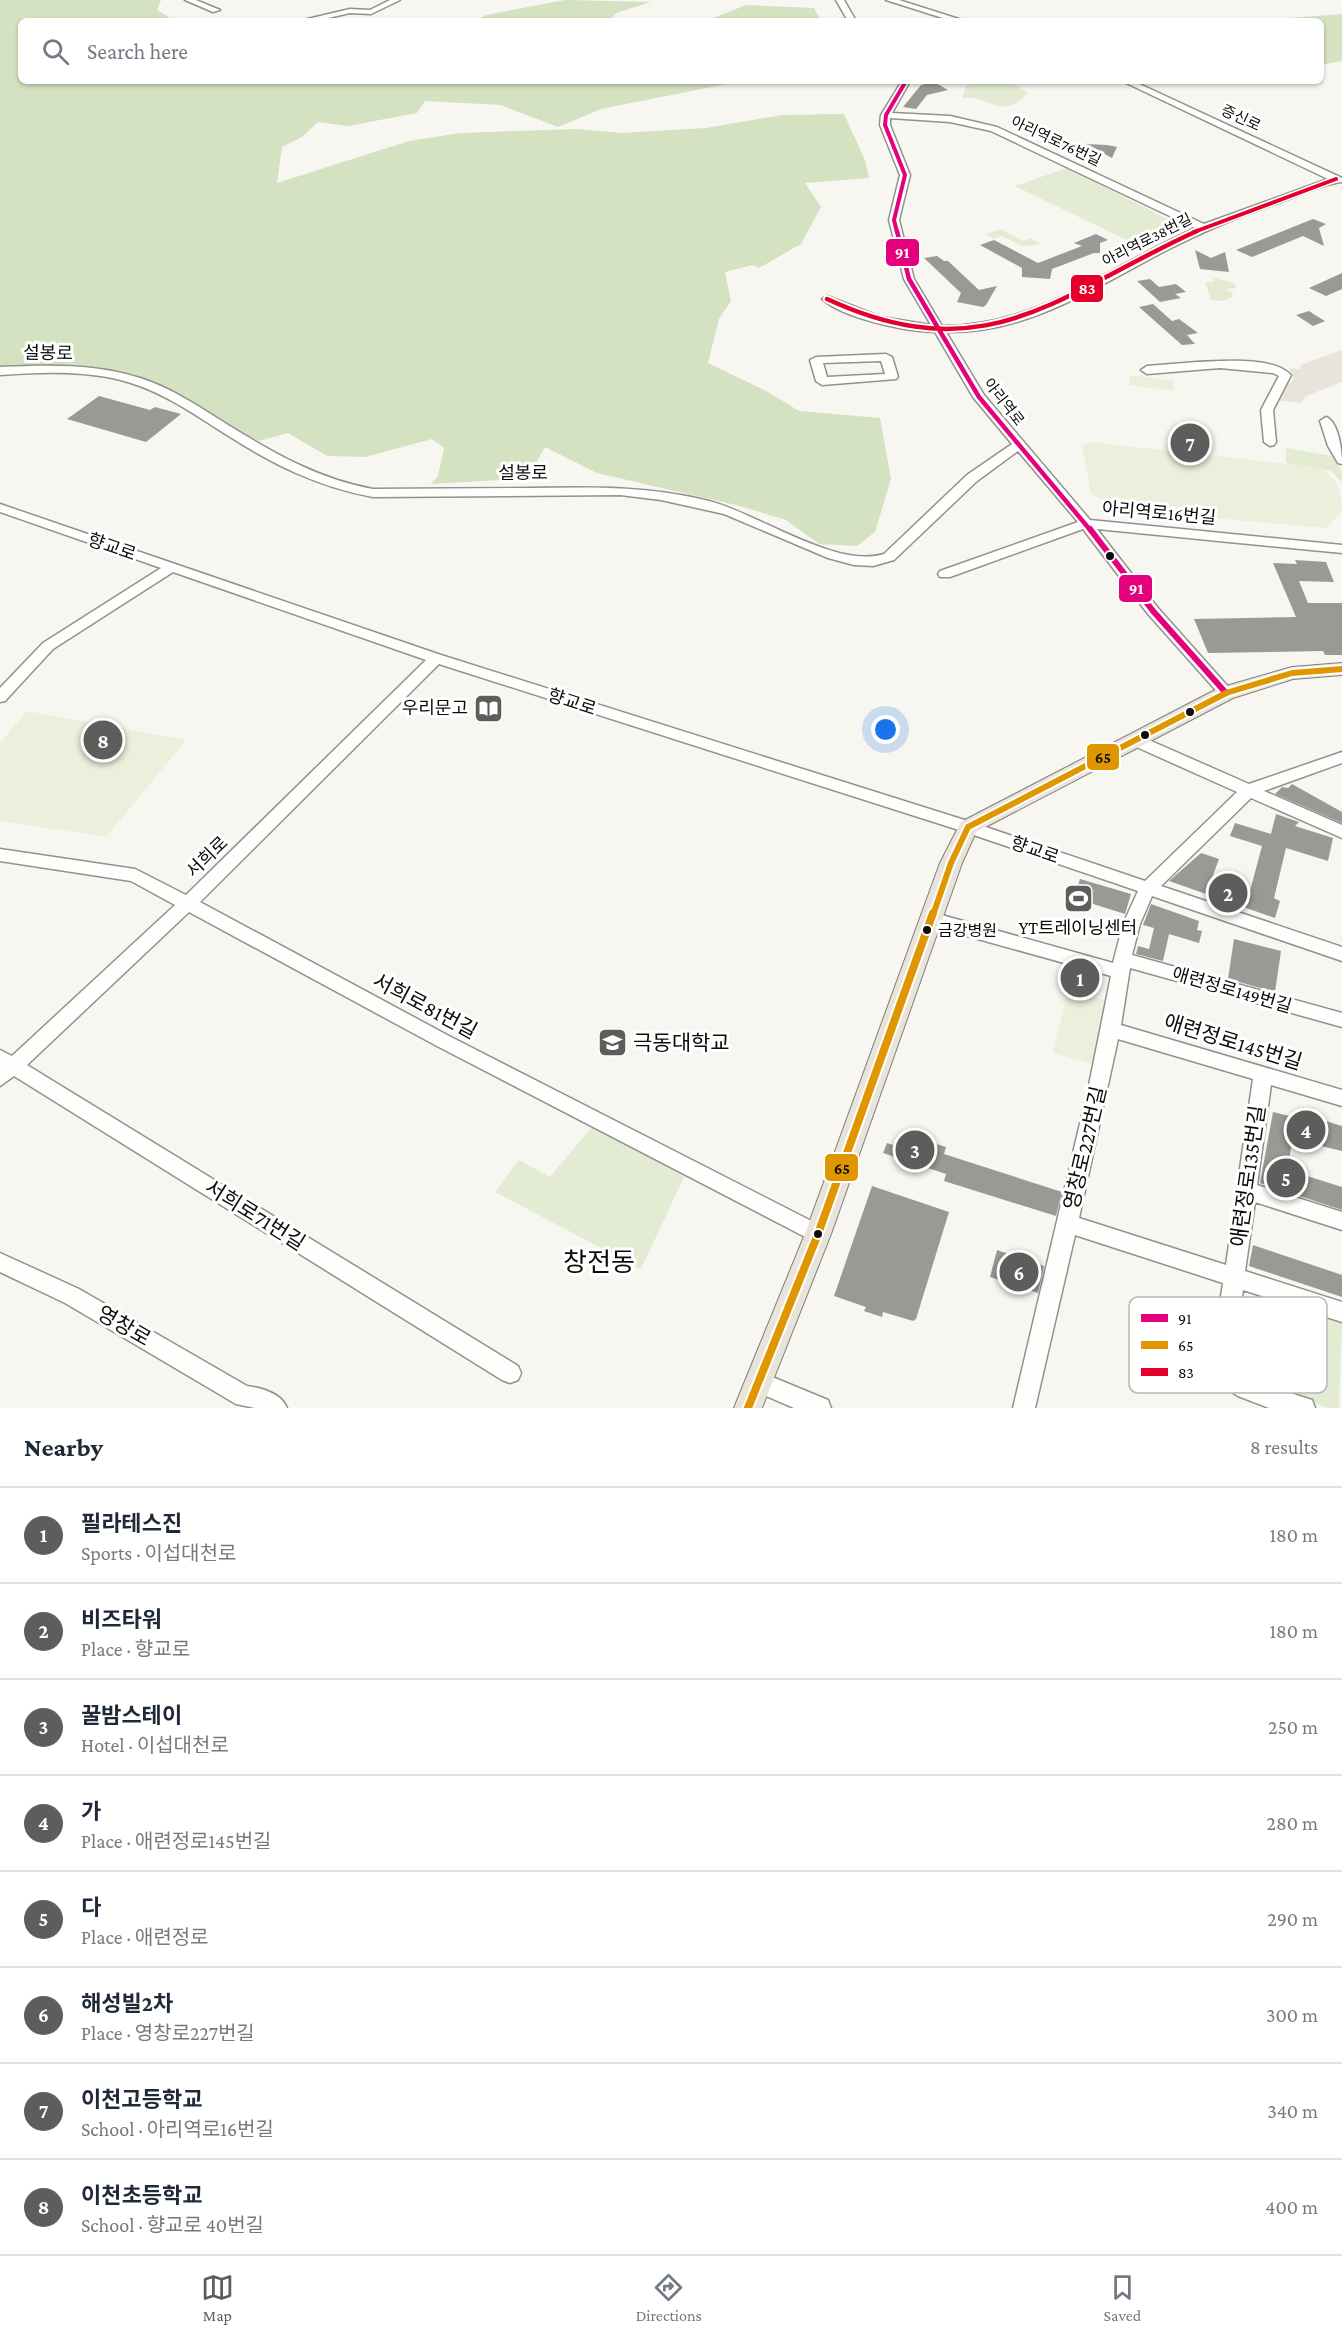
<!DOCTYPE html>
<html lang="en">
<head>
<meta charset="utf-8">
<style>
	:root { --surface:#fff; --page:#f2f2f3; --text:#1f2937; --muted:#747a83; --line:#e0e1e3; --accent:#5e5d5b }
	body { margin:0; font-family:"Crimson Pro","Noto Sans KR",serif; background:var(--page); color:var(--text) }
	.you { position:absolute; left:886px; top:730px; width:21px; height:21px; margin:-15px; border:4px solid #fff; border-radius:50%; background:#1a73e8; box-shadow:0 0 0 9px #1a73e833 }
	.badge { display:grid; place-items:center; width:39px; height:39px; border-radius:50%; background:var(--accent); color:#fff; font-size:20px; font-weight:700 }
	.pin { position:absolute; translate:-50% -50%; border:3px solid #fff; box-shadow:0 2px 6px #0006 }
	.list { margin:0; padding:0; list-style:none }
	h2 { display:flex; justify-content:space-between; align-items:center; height:78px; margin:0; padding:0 24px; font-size:26px }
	h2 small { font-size:20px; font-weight:400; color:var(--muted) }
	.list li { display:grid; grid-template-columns:39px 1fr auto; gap:18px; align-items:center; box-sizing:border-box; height:96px; padding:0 24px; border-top:2px solid var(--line) }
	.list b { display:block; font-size:22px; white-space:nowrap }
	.list p { margin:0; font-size:20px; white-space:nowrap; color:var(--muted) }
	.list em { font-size:20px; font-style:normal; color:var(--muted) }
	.icon { flex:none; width:33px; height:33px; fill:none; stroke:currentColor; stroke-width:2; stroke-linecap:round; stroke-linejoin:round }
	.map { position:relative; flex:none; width:1342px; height:1408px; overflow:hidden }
	.search { position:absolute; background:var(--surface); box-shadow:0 2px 4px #0004; left:18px; right:18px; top:18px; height:66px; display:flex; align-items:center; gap:15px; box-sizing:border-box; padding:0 21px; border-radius:9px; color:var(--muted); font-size:22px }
	.sheet { height:846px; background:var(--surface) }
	nav { display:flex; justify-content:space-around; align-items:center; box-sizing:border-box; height:84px; border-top:2px solid var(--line); background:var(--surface); font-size:16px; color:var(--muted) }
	nav a { display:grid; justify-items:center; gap:3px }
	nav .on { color:var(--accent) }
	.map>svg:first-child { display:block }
	.green { fill:#e3ebd2 }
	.forest { fill:#d4e2c1 }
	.pitch { fill:#ebf0dc }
	.plaza { fill:#e8e4dc }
	.building { fill:#9b9996 }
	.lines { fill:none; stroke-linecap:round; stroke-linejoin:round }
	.minor-casing { stroke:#92918e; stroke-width:3 }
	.major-casing { stroke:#7f7e7b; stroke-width:2 }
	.minor { fill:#fefefd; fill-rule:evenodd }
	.major { fill:#e9e4d9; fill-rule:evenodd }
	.bus-1-far2-casing { stroke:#fff; stroke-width:7 }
	.bus-1-far1-casing { stroke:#fff; stroke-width:8 }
	.bus-1-casing { stroke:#fff; stroke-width:10 }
	.bus-2-far1-casing { stroke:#fff; stroke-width:10 }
	.bus-2-casing { stroke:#fff; stroke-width:12 }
	.bus-3-far1-casing { stroke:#fff; stroke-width:7 }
	.bus-3-casing { stroke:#fff; stroke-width:8 }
	.bus-1-far2 { stroke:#e5007d; stroke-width:4 }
	.bus-1-far1 { stroke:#e5007d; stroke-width:4.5 }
	.bus-1 { stroke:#e5007d; stroke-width:6 }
	.bus-2-far1 { stroke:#df9601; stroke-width:6 }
	.bus-2 { stroke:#df9601; stroke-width:8 }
	.bus-3-far1 { stroke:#e4002b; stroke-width:4 }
	.bus-3 { stroke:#e4002b; stroke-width:4.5 }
	.bus-dot { fill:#0b0b0b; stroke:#fff; stroke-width:2 }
	.labels { text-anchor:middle; stroke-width:6; stroke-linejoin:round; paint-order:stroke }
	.far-street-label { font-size:15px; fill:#0b0b0b; stroke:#fff }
	.bus-label { font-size:16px; fill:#0b0b0b; stroke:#fff; text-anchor:start }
	.street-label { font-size:18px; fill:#0b0b0b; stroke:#fff }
	.poi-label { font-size:18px; fill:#0b0b0b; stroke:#fff; text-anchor:end }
	.near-street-label { font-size:21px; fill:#0b0b0b; stroke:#fff }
	.near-poi-label { font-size:21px; fill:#0b0b0b; stroke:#fff; text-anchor:start }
	.near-quarter-label { font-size:26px; fill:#0b0b0b; stroke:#fff }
	.key { fill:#fff; stroke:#b6b6b6; stroke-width:1.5 }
	.key-label { font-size:16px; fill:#0b0b0b }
	.line-badge { stroke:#fff; stroke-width:2 }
	.badge-label { font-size:16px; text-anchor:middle; font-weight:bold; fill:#fff }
	.pale-badge-label { font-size:16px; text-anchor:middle; font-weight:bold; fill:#111 }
</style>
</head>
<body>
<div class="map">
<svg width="1342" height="1408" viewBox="0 0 1342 1408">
	<rect width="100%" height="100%" fill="#f8f6f0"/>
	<g class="green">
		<path d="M986,81H1009L1028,93C999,123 990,93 962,98L966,86Z"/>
		<path d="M1067,168L1178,224V227L1141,247L1015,186Z"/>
		<path d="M1001,229L1023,241L1031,238L1041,244L1022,246L1002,236L994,239L986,234Z"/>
		<path d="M1213,278L1234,283L1236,288L1226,289L1233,293L1231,298L1222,301L1211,300L1205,282H1215Z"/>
		<path d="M1286,448L1332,456L1342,471V482L1331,471L1286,463Z"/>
		<path d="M595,1123L677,1167L684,1177L641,1269L495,1192L519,1160L550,1177Z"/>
		<path d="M1254,1297L1264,1298L1342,1323L1339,1408H1328L1251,1382L1241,1375L1237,1364L1245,1304Z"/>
	</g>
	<g class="forest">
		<path d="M0,0H161L157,10L175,21H21V81H742L601,109L558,127L500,105L425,101L417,113L348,126L318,122L302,137L282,147L277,183L409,141L460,133L577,129L621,133L706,128L782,115L844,114L865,160L869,178L805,183L821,207L801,244L759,268L753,265L725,272L731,301L719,319L708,363L768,392L799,411L880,418L891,479L875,532L857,546L819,544L786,520L740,506L597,473L545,447L530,474L519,479L431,484L438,476L444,448L432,439L365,457L327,456L288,433L259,441L137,386L99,373L0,370Z"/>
		<path d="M565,0L651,2L616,13L609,21H475L486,15Z"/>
		<path d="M746,5L814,8L821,21H706Z"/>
		<path d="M1342,14V61L1321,65V21H1249Z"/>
	</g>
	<g class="pitch">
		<path d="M1130,375L1174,381V391L1129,385Z"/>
		<path d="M1091,442L1314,467C1333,473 1342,486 1342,509C1339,515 1331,522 1327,528L1123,510L1091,494L1082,446Z"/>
		<path d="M27,711L186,740L106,837L0,821V743Z"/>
		<path d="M1068,990L1109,1001L1095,1065L1053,1053Z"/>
	</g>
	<path class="plaza" d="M1339,351H1342V382L1306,396L1301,403L1276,400L1293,380V373L1288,368L1300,369L1301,365Z"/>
	<g class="building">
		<path d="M934,82L948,90L927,95L916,109L903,107L921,85Z"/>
		<path d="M1086,144L1107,145L1117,147L1112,158Z"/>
		<path d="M1313,219L1326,224L1319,228L1324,246L1303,236L1252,257L1236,250Z"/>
		<path d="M1096,234L1108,240L1100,243V253H1094L1052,269L1050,279L1022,277V268L980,245L994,240L1038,263L1082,246L1074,243Z"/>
		<path d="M1195,250L1211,258L1225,252L1229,272L1200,269Z"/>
		<path d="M937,256L944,261H948L979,290L997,286L986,305L983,307L957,302L961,293L924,258Z"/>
		<path d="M1342,273V289L1326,296L1309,288Z"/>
		<path d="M1150,279L1159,287L1176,284L1186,292L1175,294L1181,298L1160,302L1137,281Z"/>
		<path d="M1153,304L1172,321L1179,319L1198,333L1187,335L1195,344L1182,345L1139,307Z"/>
		<path d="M1309,311L1315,315L1325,321L1313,326L1296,315Z"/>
		<path d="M99,396L150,410L155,407L181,414L146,442L67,419Z"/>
		<path d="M1295,560L1326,562L1334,582L1299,581L1308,603H1342V655H1325L1323,651L1208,653L1194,619L1296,617L1273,563L1297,564Z"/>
		<path d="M1292,784L1342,812V823L1275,794L1282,787L1288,788Z"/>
		<path d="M1276,814L1299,822L1295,826L1333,838L1328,861L1286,848L1274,898L1280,901L1275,918L1169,881L1201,853L1219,859L1212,878L1250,891L1262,846L1230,836L1235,823L1271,834Z"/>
		<path d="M1080,879L1131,894L1125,914L1074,898Z"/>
		<path d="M1151,904L1199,921L1197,930L1202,931L1199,943L1169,934L1163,961L1136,954L1138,946L1149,949L1154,928L1143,925Z"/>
		<path d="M1234,939L1281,951L1275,992L1228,979Z"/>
		<path d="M1273,1112L1326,1125V1121L1342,1126V1151L1292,1139L1288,1170L1342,1187V1210L1260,1183Z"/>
		<path d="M900,1133L946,1147L944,1154L1062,1192L1056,1216L944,1181L946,1174L883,1153L887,1143L896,1146Z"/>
		<path d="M872,1186L949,1212L916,1319L913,1321L883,1312L882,1317L864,1311L866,1307L834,1296Z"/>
		<path d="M1253,1245L1342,1275V1297L1249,1266Z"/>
		<path d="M997,1250L1044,1266L1038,1293L990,1277Z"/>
	</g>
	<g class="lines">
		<defs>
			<g id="minor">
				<path d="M185,0H196L220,10L213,12Z"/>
				<path d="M390,0H400L371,14L350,13L315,21H299L350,9L370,10Z"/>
				<path d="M836,0H844L856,21H848Z"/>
				<path d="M886,0H899L965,21H952Z"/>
				<path d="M902,81H910L892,113L950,116L997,127L1204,224L1328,179L1122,81H1133L1342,178V182C1322,184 1300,195 1281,202C1242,215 1204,231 1167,250C1097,286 1029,334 946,332L984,395L1090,520L1342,545V553L1097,529L1158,608L1231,690L1233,693L1231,696H1221L1148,614L1083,529L950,577H940L938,574L940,571L1078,522L1018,451L977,481L894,560L873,566L854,565L828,558L724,514L661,500L620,495L373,497C318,487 274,465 227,435C197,416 166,394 131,383C90,370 43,372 0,375V367C46,365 95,363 140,378C172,388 201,408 228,425C275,454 319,479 373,489C426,489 479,488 532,488C592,487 651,486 709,501C759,514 836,569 884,554L967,475L1012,444L973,397L935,332C907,332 842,318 822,299L827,296L881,317L931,325L904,279L889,220L900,175L880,125L881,115ZM890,118L950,122L991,131L1195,228C1112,265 1037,327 942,326L914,279L899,220L910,175L890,125Z"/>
				<path d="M886,354L892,357L898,377L896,379L822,385L816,381L810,360L816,357ZM881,361L885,374L827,377L823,363Z"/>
				<path d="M1197,362C1222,361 1273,356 1291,375L1273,410L1276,442L1274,445L1270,446L1264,442L1261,410L1279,376L1273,373L1220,368L1147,374L1141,370L1147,366Z"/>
				<path d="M1326,417C1339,422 1342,452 1342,464L1338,463L1328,446L1320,421Z"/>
				<path d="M0,504L441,655L974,823L1145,881L1237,792L1132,745L1129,741L1132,737H1142L1249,784L1342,752V763L1264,791L1342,825V838L1251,798L1161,886L1342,947V961L1152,896L1140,924L1132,955L1342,1013V1027L1130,968L1121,1025L1342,1090V1106L1271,1085L1257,1185L1342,1212V1230L1255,1202L1245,1271L1342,1302V1322L1243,1290L1232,1367L1253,1381L1312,1400L1315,1408H1269L1238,1396L1219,1384L1210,1369L1223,1283L1075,1235L1035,1408H1013L1089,1085L1111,976L931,926L925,924L922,919L925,914L931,912L1113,963L1123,924L1138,891L962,831L439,664L200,902L449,1036L825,1228L828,1234L825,1240L818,1243L811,1240L437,1046L189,912L27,1065L518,1366L521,1373L518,1380L510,1383L502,1380L14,1076L0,1086V1050L12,1056L175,905L131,881L0,861V849L135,869L186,895L426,660L173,572L53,649L5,701L0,702V688L43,643L161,568L0,512ZM1118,1039L1253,1079L1226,1265L1079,1218Z"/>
				<path d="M0,1253L79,1289L247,1386C262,1388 281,1393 287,1408H255L236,1404L65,1303L0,1272Z"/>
				<path d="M758,1371L828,1400L831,1408H794L750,1389L747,1382L750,1375Z"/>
			</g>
			<path id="major" d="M1342,663V675L1293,679L1233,698L976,832L962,863L831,1234L762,1408H734L805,1234L940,863L961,822L1219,688L1292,667Z"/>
		</defs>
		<use href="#minor" class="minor-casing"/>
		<use href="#major" class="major-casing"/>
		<use href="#minor" class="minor"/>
		<use href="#major" class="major"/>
		<defs>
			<path id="bus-1-far2" d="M897,232L894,220L905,175L885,125L886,115L906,81"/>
			<path id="bus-1-far1" d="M897,231L909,279L979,397L1091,531"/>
			<path id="bus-1" d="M1090,529L1153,611L1226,693"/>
			<path id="bus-2-far1" d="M933,915L951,863L968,827L1226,693L1292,673L1342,669"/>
			<path id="bus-2" d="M748,1408L818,1234L933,913"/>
			<path id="bus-3-far1" d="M1194,232L1336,179"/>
			<path id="bus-3" d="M827,299C988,373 1058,294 1197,231"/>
		</defs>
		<use href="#bus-1-far2" class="bus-1-far2-casing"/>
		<use href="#bus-1-far1" class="bus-1-far1-casing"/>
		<use href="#bus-1" class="bus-1-casing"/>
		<use href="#bus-2-far1" class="bus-2-far1-casing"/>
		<use href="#bus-2" class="bus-2-casing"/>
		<use href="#bus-3-far1" class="bus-3-far1-casing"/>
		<use href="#bus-3" class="bus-3-casing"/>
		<use href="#bus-1-far2" class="bus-1-far2"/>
		<use href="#bus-1-far1" class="bus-1-far1"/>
		<use href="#bus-1" class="bus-1"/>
		<use href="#bus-2-far1" class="bus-2-far1"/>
		<use href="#bus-2" class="bus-2"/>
		<use href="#bus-3-far1" class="bus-3-far1"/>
		<use href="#bus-3" class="bus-3"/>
	</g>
	<defs>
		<symbol id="library-square" viewBox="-11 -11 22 22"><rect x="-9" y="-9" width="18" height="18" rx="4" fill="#5e5d5b" stroke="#fff"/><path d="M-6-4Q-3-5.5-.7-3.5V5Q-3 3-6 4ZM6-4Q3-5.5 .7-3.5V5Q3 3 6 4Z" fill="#fff"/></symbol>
		<symbol id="stadium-square" viewBox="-11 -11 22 22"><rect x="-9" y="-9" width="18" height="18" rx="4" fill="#5e5d5b" stroke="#fff"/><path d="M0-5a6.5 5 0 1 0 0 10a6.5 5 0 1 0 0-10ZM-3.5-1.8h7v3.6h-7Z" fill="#fff"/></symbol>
		<symbol id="university-square" viewBox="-11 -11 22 22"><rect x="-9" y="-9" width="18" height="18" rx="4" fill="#5e5d5b" stroke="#fff"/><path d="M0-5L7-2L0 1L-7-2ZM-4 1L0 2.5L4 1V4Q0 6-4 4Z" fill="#fff"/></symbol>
	</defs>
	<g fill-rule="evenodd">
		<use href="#library-square" x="472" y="692" width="33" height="33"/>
		<use href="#stadium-square" x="1062" y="882" width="33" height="33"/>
		<use href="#university-square" x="596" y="1026" width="33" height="33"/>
	</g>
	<g class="bus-dot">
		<circle cx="1110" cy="556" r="5"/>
		<circle cx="1190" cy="712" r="5"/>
		<circle cx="1145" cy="735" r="5"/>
		<circle cx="927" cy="930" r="5"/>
		<circle cx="818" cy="1234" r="5"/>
	</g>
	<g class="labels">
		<g class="far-street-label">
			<text transform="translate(1241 118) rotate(25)" y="5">증신로</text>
			<text transform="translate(1056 141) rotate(25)" y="5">아리역로76번길</text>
			<text transform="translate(1147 240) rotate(-27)" y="5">아리역로38번길</text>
			<text transform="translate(1004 402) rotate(52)" y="5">아리역로</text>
		</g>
		<g class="bus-label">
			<text x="938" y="936">금강병원</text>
		</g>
		<g class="street-label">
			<text transform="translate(48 353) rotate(1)" y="6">설봉로</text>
			<text x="523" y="479">설봉로</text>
			<text transform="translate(1159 513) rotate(5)" y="6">아리역로16번길</text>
			<text transform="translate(112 547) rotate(19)" y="6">향교로</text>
			<text transform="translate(572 702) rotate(18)" y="6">향교로</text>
			<text transform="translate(1035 850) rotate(19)" y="6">향교로</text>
			<text transform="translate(207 857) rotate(-44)" y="6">서희로</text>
			<text transform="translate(1232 990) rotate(16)" y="6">애련정로149번길</text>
		</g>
		<g class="poi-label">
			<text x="468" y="714">우리문고</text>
			<text x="1078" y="934" text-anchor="middle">YT트레이닝센터</text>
		</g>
		<g class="near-street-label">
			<text transform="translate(425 1006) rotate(28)" y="7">서희로81번길</text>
			<text transform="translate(1233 1042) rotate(17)" y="7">애련정로145번길</text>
			<text transform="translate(1085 1148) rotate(-77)" y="7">영창로227번길</text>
			<text transform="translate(1248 1176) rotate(-82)" y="7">애련정로135번길</text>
			<text transform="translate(255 1215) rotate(32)" y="7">서희로71번길</text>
			<text transform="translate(124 1326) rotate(30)" y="7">영창로</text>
		</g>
		<g class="near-poi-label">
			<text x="633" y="1050">극동대학교</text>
		</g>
		<g class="near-quarter-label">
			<text x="599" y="1271">창전동</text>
		</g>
	</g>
	<rect x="1129" y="1297" width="198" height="96" rx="9" class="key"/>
	<rect x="1141" y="1314" width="27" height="8" fill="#e5007d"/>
	<rect x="1141" y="1341" width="27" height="8" fill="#df9601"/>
	<rect x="1141" y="1368" width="27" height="8" fill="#e4002b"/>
	<g class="key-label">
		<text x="1178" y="1324">91</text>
		<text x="1178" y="1351">65</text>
		<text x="1178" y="1378">83</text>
	</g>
	<g class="line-badge">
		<rect x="885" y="238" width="35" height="29" rx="6" fill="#e5007d"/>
		<rect x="1070" y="274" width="34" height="29" rx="6" fill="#e4002b"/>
		<rect x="1118" y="574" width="35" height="29" rx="6" fill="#e5007d"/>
		<rect x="1086" y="743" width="34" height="28" rx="6" fill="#df9601"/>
		<rect x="824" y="1153" width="35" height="29" rx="6" fill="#df9601"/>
	</g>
	<g class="badge-label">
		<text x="902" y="258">91</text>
		<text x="1087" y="294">83</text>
		<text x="1136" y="594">91</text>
	</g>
	<g class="pale-badge-label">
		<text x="1103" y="763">65</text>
		<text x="842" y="1174">65</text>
	</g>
</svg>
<div class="you"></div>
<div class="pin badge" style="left:1080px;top:978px">1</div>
<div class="pin badge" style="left:1228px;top:893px">2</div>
<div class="pin badge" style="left:915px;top:1150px">3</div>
<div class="pin badge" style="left:1306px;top:1130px">4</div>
<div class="pin badge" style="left:1286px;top:1178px">5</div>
<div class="pin badge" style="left:1019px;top:1272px">6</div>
<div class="pin badge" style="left:1190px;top:443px">7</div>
<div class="pin badge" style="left:103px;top:740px">8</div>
<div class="search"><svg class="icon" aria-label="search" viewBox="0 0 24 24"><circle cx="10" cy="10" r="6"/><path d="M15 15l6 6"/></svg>Search here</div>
</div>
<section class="sheet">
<h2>Nearby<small>8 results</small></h2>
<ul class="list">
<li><span class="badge">1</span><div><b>필라테스진</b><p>Sports · 이섭대천로</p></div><em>180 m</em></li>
<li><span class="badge">2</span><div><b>비즈타워</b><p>Place · 향교로</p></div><em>180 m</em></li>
<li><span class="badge">3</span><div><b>꿀밤스테이</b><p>Hotel · 이섭대천로</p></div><em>250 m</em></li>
<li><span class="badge">4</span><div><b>가</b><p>Place · 애련정로145번길</p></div><em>280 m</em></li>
<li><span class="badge">5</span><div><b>다</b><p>Place · 애련정로</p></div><em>290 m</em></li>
<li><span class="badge">6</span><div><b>해성빌2차</b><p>Place · 영창로227번길</p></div><em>300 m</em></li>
<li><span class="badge">7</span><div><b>이천고등학교</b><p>School · 아리역로16번길</p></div><em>340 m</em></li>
<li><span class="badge">8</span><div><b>이천초등학교</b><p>School · 향교로 40번길</p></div><em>400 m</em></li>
</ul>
</section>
<nav>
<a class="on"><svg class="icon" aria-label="map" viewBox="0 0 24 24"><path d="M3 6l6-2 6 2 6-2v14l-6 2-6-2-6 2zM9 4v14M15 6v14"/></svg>Map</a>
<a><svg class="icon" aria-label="directions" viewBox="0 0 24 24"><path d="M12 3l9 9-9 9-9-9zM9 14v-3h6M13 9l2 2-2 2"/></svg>Directions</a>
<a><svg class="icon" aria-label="saved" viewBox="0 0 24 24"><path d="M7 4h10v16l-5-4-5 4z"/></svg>Saved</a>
</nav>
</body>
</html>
